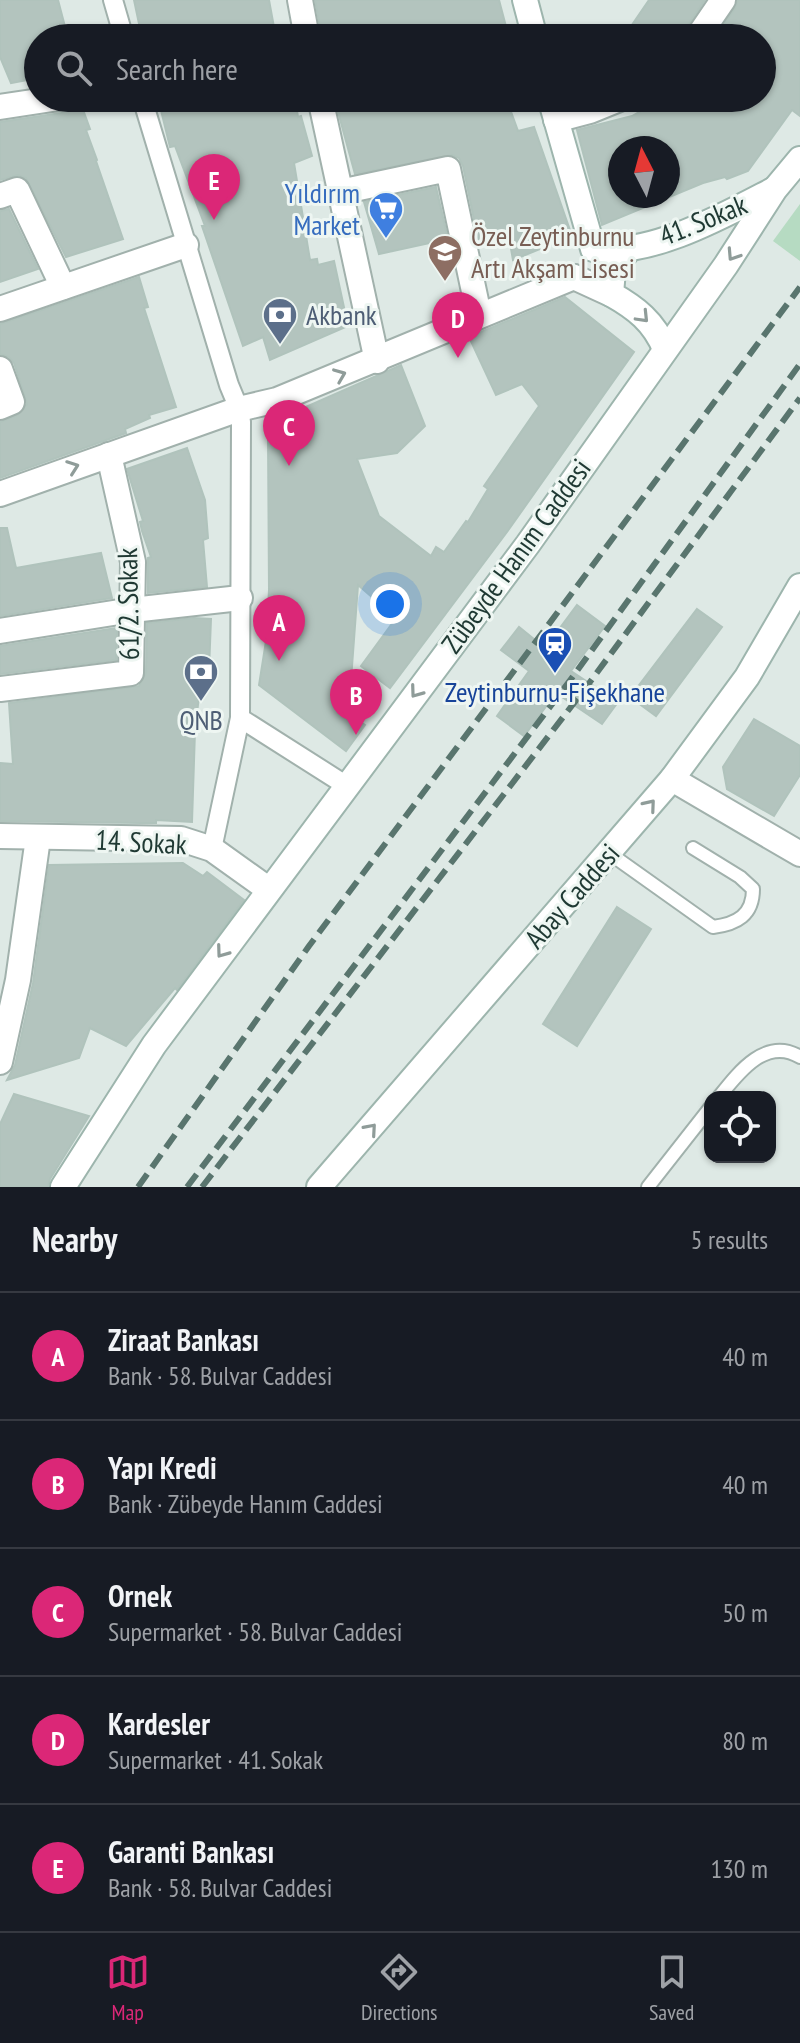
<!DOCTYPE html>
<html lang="en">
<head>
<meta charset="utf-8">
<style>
	:root { --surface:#171b24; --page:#20242c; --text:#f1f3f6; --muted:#9ea1a6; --line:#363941; --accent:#db2777 }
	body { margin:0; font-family:"PT Sans Narrow",sans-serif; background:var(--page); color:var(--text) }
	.controls { position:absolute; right:24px; bottom:24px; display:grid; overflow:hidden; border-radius:16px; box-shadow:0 2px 6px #0004 }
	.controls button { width:72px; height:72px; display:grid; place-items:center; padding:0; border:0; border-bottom:2px solid var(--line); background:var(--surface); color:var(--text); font:40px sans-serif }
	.compass { position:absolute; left:608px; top:136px; width:72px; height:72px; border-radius:50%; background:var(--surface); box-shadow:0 2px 6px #0004; rotate:354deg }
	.you { position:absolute; left:390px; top:604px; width:28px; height:28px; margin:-20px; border:6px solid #fff; border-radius:50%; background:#1a73e8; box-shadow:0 0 0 12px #1a73e833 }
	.badge { display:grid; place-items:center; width:52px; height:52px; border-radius:50%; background:var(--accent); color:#fff; font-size:26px; font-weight:700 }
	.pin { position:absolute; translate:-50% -66px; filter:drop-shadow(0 2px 4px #0008) }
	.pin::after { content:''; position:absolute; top:42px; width:28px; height:24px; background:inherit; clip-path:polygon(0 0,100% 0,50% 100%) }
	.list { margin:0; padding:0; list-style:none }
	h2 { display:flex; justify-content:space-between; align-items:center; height:104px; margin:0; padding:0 32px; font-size:34px }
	h2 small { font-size:26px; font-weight:400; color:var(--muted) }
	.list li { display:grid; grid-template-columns:52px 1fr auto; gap:24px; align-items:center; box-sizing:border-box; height:128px; padding:0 32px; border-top:2px solid var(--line) }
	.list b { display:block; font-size:30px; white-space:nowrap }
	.list p { margin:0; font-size:26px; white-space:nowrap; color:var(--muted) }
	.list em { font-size:26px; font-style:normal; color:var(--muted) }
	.icon { flex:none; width:44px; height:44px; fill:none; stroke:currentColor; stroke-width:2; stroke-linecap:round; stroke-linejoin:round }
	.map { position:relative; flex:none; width:800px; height:1187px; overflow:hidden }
	.search { position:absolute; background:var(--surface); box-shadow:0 2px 6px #0004; left:24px; right:24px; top:24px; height:88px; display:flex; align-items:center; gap:20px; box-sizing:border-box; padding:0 28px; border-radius:44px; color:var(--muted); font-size:30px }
	.sheet { height:744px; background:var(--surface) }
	nav { display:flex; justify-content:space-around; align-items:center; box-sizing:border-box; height:112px; border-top:2px solid var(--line); background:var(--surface); font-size:22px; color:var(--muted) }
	nav a { display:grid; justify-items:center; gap:4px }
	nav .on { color:var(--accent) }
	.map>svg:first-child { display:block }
	.green { fill:#b6dbc2 }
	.building { fill:#b3c4be; stroke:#b0c3bc; stroke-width:2; fill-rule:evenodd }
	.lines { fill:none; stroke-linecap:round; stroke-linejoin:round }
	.service-casing { stroke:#a1b1ac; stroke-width:16 }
	.pedestrian-casing { stroke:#a1b1ac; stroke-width:22 }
	.minor-casing { stroke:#a1b1ac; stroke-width:28 }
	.secondary-casing { stroke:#9db5ad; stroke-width:28 }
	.service { stroke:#fff; stroke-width:12 }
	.pedestrian { stroke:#fff; stroke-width:18 }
	.minor { stroke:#fff; stroke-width:24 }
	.secondary { stroke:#fff; stroke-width:24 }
	.rail { stroke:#59756e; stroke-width:6; stroke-dasharray:16 8; stroke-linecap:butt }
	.oneway { stroke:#8f9c99 }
	.labels { text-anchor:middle; stroke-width:6; stroke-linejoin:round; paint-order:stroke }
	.shop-label { font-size:28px; fill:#366cbe; stroke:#eef6f2; text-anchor:end }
	.street-label { font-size:28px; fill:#1f3933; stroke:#eef6f2 }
	.education-label { font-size:28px; fill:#785e54; stroke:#eef6f2; text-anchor:start }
	.service-label { font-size:28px; fill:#4e5e75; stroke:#eef6f2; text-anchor:start }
	.transit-label { font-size:28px; fill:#164399; stroke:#eef6f2 }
</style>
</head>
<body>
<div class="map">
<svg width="800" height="1187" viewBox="0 0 800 1187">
	<rect width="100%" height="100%" fill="#dee9e5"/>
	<path class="green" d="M800,204V261L773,241Z"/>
	<g class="building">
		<path d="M0,0H58L68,38H38V78L11,83L0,57Z"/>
		<path d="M134,0H269L276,38H142Z"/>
		<path d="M315,0H499L509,38H322Z"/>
		<path d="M649,0H705L685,30L682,38H623Z"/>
		<path d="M738,0H800V116L792,110L748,171L727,179L725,177L703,183L602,225L577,130L632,116L664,98H762V38H715L735,8ZM620,148H668V196H620Z"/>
		<path d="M158,98H295L298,117L301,116L312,156L294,163L310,260L317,259L318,265L334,261L348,326L270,360L263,337L243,346L202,226H205L175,146L170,147Z"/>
		<path d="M367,98H506L518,131L534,127L572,236L513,260L508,232L478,239L463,166L459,158L452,155L355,174L337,108L369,103Z"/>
		<path d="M81,104L90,129L86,130L97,160L96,161L123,239L66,257L26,178L18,175L0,180V122L61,113L72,106Z"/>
		<path d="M436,187L448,239L379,254L364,202Z"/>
		<path d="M9,209L38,269L0,282V211Z"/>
		<path d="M139,277L148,307L144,308L176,407L149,415L150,418L125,429L126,433L0,478V422L18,415L27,404L14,363L9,357L0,354V324Z"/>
		<path d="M565,297L634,352L507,532L390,688L361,666L396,618L358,585L351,680L333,703L365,725L346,751L259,685L266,641L269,590L268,436L279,434L283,417L401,365L425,426L397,453L357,459L379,516L431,556L436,547L444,552L466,521L468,522L488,489L484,486L539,406L522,384L496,395L469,337Z"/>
		<path d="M187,448L205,500L208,538L203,540L207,587L148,593V558L151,557L142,531L140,522L143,521L127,469Z"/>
		<path d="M0,528H7L16,568L101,553L112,598L0,616Z"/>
		<path d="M577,605L605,626L571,671L618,702L602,724L556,693L524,736L497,716L529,671L501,650L519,627L545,648Z"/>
		<path d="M697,609L722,627L656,716L630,697Z"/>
		<path d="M194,618L211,619L209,670H202L195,731L192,822L156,820V823H140L0,821V763L13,764L9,703L139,686L146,673L147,623Z"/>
		<path d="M117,628L116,660L0,674V646Z"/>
		<path d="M754,719L800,746V775L774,816L727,789L723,767Z"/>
		<path d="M183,863L203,876L207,872L244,900L177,990L175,988L126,1046L90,1028L79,1058L7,1080L15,1065L33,983L49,865Z"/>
		<path d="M617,907L651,929L577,1046L543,1024Z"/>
		<path d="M14,1094L89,1116L50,1179L48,1187H0V1124Z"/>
	</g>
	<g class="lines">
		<defs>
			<g id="service">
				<path d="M609,853L713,927C737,924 753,915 753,889L740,877L693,848"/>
				<path d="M719,1097C738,1073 766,1036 800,1057"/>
				<path d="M648,1187L710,1108"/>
			</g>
			<g id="pedestrian">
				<path d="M113,0L124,38"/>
				<path d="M142,98L229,385L239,409L241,422L240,718L212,849"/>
				<path d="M240,718L347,786"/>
			</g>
			<g id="minor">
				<path d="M300,0L307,38"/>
				<path d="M697,38L723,0"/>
				<path d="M320,98L377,361"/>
				<path d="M0,107L59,98"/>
				<path d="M556,120L590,111L622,98"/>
				<path d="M340,192L448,169L479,315"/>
				<path d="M0,196L17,190L63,287"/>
				<path d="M574,277L611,294"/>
				<path d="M0,309L186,245"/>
				<path d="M0,369L12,402L0,407"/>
				<path d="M0,494L239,409L277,400L574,277"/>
				<path d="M0,631L132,610L240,598"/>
				<path d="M0,689L131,673L133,562L109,455"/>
				<path d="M672,779L800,854"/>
				<path d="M0,836L181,839L212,849L268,889"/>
				<path d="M0,1062L18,980L38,838"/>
			</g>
			<g id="secondary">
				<path d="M525,0L535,38"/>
				<path d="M550,98L593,249C650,257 723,216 773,190"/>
				<path d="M629,249L613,270L611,294C636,308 654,322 665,349"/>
				<path d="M63,1187L154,1045L528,544L726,265L775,189L800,159"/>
				<path d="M319,1187L672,779L747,677L800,586"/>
			</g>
		</defs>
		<use href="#service" class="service-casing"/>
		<use href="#pedestrian" class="pedestrian-casing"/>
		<use href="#minor" class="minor-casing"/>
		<use href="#secondary" class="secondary-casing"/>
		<use href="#service" class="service"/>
		<use href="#pedestrian" class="pedestrian"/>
		<use href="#minor" class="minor"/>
		<use href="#secondary" class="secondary"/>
		<g class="rail">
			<path d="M138,1187L309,946L800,287"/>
			<path d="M187,1187L571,679L800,364"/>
			<path d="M202,1187L587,686L800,398"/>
		</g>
	</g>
	<defs><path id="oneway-chevron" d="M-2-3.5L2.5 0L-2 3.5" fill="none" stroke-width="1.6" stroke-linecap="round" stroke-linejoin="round" transform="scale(2)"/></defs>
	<g class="oneway">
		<use href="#oneway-chevron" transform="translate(733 255) rotate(123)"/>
		<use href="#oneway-chevron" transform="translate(643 317) rotate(46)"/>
		<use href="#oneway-chevron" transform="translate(340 375) rotate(-22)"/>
		<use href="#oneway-chevron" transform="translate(73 467) rotate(-20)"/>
		<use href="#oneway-chevron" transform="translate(416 692) rotate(126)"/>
		<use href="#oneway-chevron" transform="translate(650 805) rotate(-50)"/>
		<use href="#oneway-chevron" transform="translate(222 952) rotate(126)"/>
		<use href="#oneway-chevron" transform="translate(371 1129) rotate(-49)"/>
	</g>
	<defs>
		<symbol id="supermarket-pin" viewBox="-11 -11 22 30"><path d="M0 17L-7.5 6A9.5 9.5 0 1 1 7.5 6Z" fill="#3f7fe0" stroke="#eef6f2"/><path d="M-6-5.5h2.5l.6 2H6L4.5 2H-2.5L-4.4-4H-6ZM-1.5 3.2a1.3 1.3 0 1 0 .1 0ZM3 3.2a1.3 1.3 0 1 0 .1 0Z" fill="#fff"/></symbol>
		<symbol id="school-pin" viewBox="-11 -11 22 30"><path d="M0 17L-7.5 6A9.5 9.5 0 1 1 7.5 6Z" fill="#8d6e63" stroke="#eef6f2"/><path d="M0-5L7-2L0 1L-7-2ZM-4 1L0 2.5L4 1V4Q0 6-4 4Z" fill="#fff"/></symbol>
		<symbol id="bank-pin" viewBox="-11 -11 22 30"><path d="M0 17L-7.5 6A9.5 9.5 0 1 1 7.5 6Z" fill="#5c6f8a" stroke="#eef6f2"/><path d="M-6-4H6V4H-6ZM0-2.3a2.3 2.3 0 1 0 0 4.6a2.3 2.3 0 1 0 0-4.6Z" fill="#fff"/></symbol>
		<symbol id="station-pin" viewBox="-11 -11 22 30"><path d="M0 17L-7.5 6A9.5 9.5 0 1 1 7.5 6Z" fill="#1a4fb4" stroke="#eef6f2"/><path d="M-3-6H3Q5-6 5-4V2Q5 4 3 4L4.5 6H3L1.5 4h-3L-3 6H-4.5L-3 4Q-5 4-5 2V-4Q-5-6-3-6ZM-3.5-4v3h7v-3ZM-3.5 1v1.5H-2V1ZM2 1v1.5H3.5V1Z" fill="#fff"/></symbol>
	</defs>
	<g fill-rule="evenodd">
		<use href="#supermarket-pin" x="366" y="189" width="40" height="54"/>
		<use href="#school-pin" x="425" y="232" width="40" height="54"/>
		<use href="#bank-pin" x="260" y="295" width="40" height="54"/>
		<use href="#station-pin" x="535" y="624" width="40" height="54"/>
		<use href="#bank-pin" x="181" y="652" width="40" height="54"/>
	</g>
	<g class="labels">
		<g class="shop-label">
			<text x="360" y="203">Yıldırım<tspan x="360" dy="32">Market</tspan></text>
		</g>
		<g class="street-label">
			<text transform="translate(703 220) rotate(-22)" y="10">41. Sokak</text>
			<text transform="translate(516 556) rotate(-54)" y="10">Zübeyde Hanım Caddesi</text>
			<text transform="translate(128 604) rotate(-91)" y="10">61/2. Sokak</text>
			<text transform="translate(141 842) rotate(3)" y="10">14. Sokak</text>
			<text transform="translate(572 896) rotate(-49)" y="10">Abay Caddesi</text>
		</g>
		<g class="education-label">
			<text x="471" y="246">Özel Zeytinburnu<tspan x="471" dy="32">Artı Akşam Lisesi</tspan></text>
		</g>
		<g class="service-label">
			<text x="306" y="325">Akbank</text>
			<text x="201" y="730" text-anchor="middle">QNB</text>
		</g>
		<g class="transit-label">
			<text x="555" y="702">Zeytinburnu-Fişekhane</text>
		</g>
	</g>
</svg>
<div class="controls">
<button><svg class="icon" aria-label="locate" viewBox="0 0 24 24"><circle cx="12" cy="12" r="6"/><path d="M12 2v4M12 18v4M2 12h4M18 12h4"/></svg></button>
</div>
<svg class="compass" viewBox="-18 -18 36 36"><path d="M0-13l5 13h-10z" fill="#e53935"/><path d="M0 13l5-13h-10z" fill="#9ea1a6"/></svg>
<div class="you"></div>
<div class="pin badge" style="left:279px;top:661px">A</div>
<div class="pin badge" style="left:356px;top:735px">B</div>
<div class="pin badge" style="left:289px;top:466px">C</div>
<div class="pin badge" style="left:458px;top:358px">D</div>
<div class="pin badge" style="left:214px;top:220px">E</div>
<div class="search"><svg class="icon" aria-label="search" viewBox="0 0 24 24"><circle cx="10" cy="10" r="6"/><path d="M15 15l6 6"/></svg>Search here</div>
</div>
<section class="sheet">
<h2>Nearby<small>5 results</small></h2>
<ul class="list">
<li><span class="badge">A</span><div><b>Ziraat Bankası</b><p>Bank · 58. Bulvar Caddesi</p></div><em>40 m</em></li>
<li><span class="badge">B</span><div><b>Yapı Kredi</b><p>Bank · Zübeyde Hanım Caddesi</p></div><em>40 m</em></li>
<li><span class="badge">C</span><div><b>Ornek</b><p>Supermarket · 58. Bulvar Caddesi</p></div><em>50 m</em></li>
<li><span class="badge">D</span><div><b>Kardesler</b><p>Supermarket · 41. Sokak</p></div><em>80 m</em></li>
<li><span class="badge">E</span><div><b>Garanti Bankası</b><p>Bank · 58. Bulvar Caddesi</p></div><em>130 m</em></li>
</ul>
</section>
<nav>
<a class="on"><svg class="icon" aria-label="map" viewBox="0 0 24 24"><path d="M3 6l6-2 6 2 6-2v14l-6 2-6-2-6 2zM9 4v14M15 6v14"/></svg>Map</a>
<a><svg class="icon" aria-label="directions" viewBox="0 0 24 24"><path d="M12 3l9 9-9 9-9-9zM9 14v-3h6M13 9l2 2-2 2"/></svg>Directions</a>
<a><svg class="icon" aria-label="saved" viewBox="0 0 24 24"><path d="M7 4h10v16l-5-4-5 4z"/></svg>Saved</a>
</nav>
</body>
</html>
